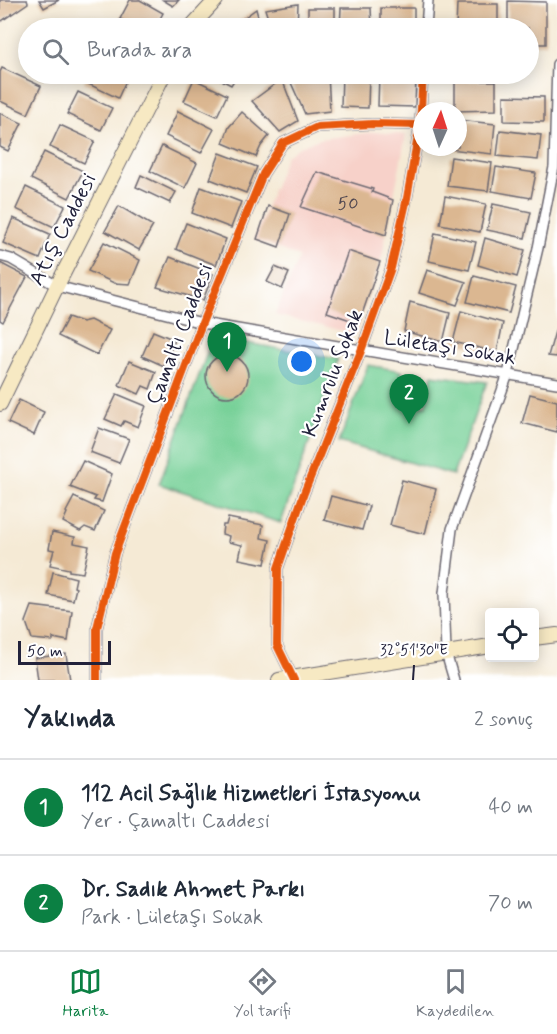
<!DOCTYPE html>
<html lang="tr">
<head>
<meta charset="utf-8">
<style>
	:root { --surface:#fff; --page:#f2f2f3; --text:#1f2937; --muted:#747a83; --line:#e0e1e3; --accent:#0b8043 }
	body { margin:0; font-family:Mynerve,sans-serif; background:var(--page); color:var(--text) }
	.controls { position:absolute; right:18px; bottom:18px; display:grid; overflow:hidden; border-radius:6px; box-shadow:0 3px 15px #0003 }
	.controls button { width:54px; height:54px; display:grid; place-items:center; padding:0; border:0; border-bottom:2px solid var(--line); background:var(--surface); color:var(--text); font:30px sans-serif }
	.compass { position:absolute; left:413px; top:102px; width:54px; height:54px; border-radius:50%; background:var(--surface); box-shadow:0 3px 15px #0003; rotate:3deg }
	.scale { position:absolute; left:18px; bottom:15px; width:93px; box-sizing:border-box; padding-left:6px; border:3px solid #22223b; border-top:0; font-size:16px; line-height:21px; white-space:nowrap; color:#22223b; -webkit-text-stroke:4px #fff; paint-order:stroke }
	.you { position:absolute; left:302px; top:362px; width:21px; height:21px; margin:-15px; border:4px solid #fff; border-radius:50%; background:#1a73e8; box-shadow:0 0 0 9px #1a73e833 }
	.badge { display:grid; place-items:center; width:39px; height:39px; border-radius:50%; background:var(--accent); color:#fff; font-size:20px; font-weight:700 }
	.pin { position:absolute; translate:-50% -50px; filter:drop-shadow(0 2px 3px #0008) }
	.pin::after { content:''; position:absolute; top:32px; width:21px; height:18px; background:inherit; clip-path:polygon(0 0,100% 0,50% 100%) }
	.list { margin:0; padding:0; list-style:none }
	h2 { display:flex; justify-content:space-between; align-items:center; height:78px; margin:0; padding:0 24px; font-size:26px }
	h2 small { font-size:20px; font-weight:400; color:var(--muted) }
	.list li { display:grid; grid-template-columns:39px 1fr auto; gap:18px; align-items:center; box-sizing:border-box; height:96px; padding:0 24px; border-top:2px solid var(--line) }
	.list b { display:block; font-size:22px; white-space:nowrap }
	.list p { margin:0; font-size:20px; white-space:nowrap; color:var(--muted) }
	.list em { font-size:20px; font-style:normal; color:var(--muted) }
	.icon { flex:none; width:33px; height:33px; fill:none; stroke:currentColor; stroke-width:2; stroke-linecap:round; stroke-linejoin:round }
	.map { position:relative; flex:none; width:557px; height:680px; overflow:hidden }
	.search { position:absolute; background:var(--surface); box-shadow:0 3px 15px #0003; left:18px; right:18px; top:18px; height:66px; display:flex; align-items:center; gap:15px; box-sizing:border-box; padding:0 21px; border-radius:33px; color:var(--muted); font-size:22px }
	.sheet { height:270px; background:var(--surface) }
	nav { display:flex; justify-content:space-around; align-items:center; box-sizing:border-box; height:84px; border-top:2px solid var(--line); background:var(--surface); font-size:16px; color:var(--muted) }
	nav a { display:grid; justify-items:center; gap:3px }
	nav .on { color:var(--accent) }
	.map>svg:first-child { display:block }
	.built { fill:#f7d1c9 }
	.green { fill:#76d097; stroke:#4c7969; stroke-width:1.5 }
	.building { fill:#dbb791 }
	.lines { fill:none; stroke-linecap:round; stroke-linejoin:round }
	.street-casing { stroke:#6c6871; stroke-width:12 }
	.secondary-casing { stroke:#6c6871; stroke-width:16 }
	.street { stroke:#fff; stroke-width:9 }
	.secondary { stroke:#f7e9c3; stroke-width:14 }
	.cycleway-casing { stroke:#fff; stroke-width:11 }
	.cycleway { stroke:#e8590c; stroke-width:8 }
	.ticks { fill:none; stroke:#22223b; stroke-width:2 }
	.labels { text-anchor:middle; stroke-width:4.5; stroke-linejoin:round; paint-order:stroke }
	.number-label { font-size:18px; fill:#504750 }
	.street-label { font-size:21px; fill:#22223b; stroke:#fff }
	.ticks-label { font-size:15px; text-anchor:middle; fill:#22223b; stroke:#fff; stroke-width:4.5; stroke-linejoin:round; paint-order:stroke }
</style>
</head>
<body>
<div class="map">
<svg width="557" height="680" viewBox="0 0 557 680">
	<rect width="100%" height="100%" fill="#fff"/>
	<filter id="ink" filterUnits="userSpaceOnUse"><feTurbulence type="fractalNoise" baseFrequency=".0167" numOctaves="2"/><feDisplacementMap in="SourceGraphic" scale="12" xChannelSelector="R" yChannelSelector="G"/><feConvolveMatrix kernelMatrix="1 2 1 2 8 2 1 2 1" color-interpolation-filters="sRGB"/></filter>
	<filter id="wash" filterUnits="userSpaceOnUse"><feTurbulence type="fractalNoise" baseFrequency=".008" numOctaves="4" result="noise"/><feDisplacementMap in="SourceGraphic" scale="24" xChannelSelector="R" yChannelSelector="G"/><feGaussianBlur stdDeviation="1.35" result="paint"/><feColorMatrix in="noise" values="0 0 0 0 0 0 0 0 0 0 0 0 0 0 0 0 0 1.4 0 .05"/><feComposite in="paint" operator="in"/></filter>
	<g filter="url(#wash)">
		<rect width="100%" height="100%" fill="#f5ead5"/>
		<path class="built" d="M374,132L406,135L382,256L356,334L275,315L299,257L254,239L286,156L301,146L320,139Z"/>
		<g class="green">
			<path d="M213,337L338,359L281,523L159,484Z"/>
			<path d="M368,365L402,371L400,401L426,406L432,375L487,382L453,475L339,442Z"/>
		</g>
		<g id="blocks">
			<g class="building">
				<path d="M0,0H27L28,3L0,22Z"/>
				<path d="M39,0H59L44,8Z"/>
				<path d="M130,0H140L163,13L155,28H138L120,19Z"/>
				<path d="M163,0H179L173,6Z"/>
				<path d="M508,1L546,2V44H528V28H508Z"/>
				<path d="M298,4L297,28H271L265,9Z"/>
				<path d="M457,4H498V28H456Z"/>
				<rect x="308" y="8" width="27" height="20"/>
				<path d="M341,8H371L372,28H340Z"/>
				<rect x="381" y="8" width="33" height="20"/>
				<path d="M256,9L261,28H230Z"/>
				<path d="M2,68L41,86L28,114L0,101V72Z"/>
				<path d="M88,74H123L128,76L118,98L84,82Z"/>
				<path d="M210,74H238L231,85Z"/>
				<path d="M292,74H328L330,111L305,114L288,76Z"/>
				<path d="M342,74H369L368,108L341,107Z"/>
				<path d="M379,74H416L415,107L378,106Z"/>
				<path d="M194,79L227,95L217,116L184,101Z"/>
				<path d="M282,79L298,121L280,132L252,101Z"/>
				<path d="M455,81H496V110L455,111Z"/>
				<path d="M78,92L112,108L101,130L67,114Z"/>
				<path d="M504,96L544,97V122L504,121Z"/>
				<path d="M178,111L214,129L201,153L166,136Z"/>
				<path d="M242,112L269,136L261,146L256,157L223,143L229,127Z"/>
				<path d="M0,113L22,123L8,151L0,147Z"/>
				<path d="M458,120L495,124L492,154L449,149L450,147H458Z"/>
				<path d="M60,125L95,141L84,163L50,147Z"/>
				<path d="M500,130L541,135L538,160L497,156Z"/>
				<path d="M162,146L197,163L185,188L150,171Z"/>
				<path d="M44,152L83,171L69,198L31,179Z"/>
				<path d="M220,153L257,167L246,193L210,179Z"/>
				<path d="M451,157L492,163L488,191L447,186Z"/>
				<path d="M496,167L536,173L531,198L492,191Z"/>
				<path d="M317,172L373,189L372,192L393,200L386,235L301,207Z"/>
				<path d="M141,175L176,192L170,203L136,187Z"/>
				<path d="M26,187L65,206L54,227L16,209Z"/>
				<path d="M201,187L241,202L231,228L192,213Z"/>
				<path d="M445,196L486,204L480,232L440,224Z"/>
				<path d="M493,204L531,212L525,238L487,230Z"/>
				<path d="M119,206L153,226L139,250L105,231Z"/>
				<path d="M268,206L290,214L279,247L257,239Z"/>
				<path d="M13,218L50,234L40,259L3,243Z"/>
				<path d="M186,223L226,239L216,265L176,249Z"/>
				<path d="M435,233L476,242L469,270L429,261Z"/>
				<path d="M485,238L525,250L517,277L478,265Z"/>
				<path d="M104,242L140,260L130,284L114,283L88,271Z"/>
				<path d="M348,251L380,262L359,323L327,312Z"/>
				<path d="M170,257L213,274L203,300L157,287Z"/>
				<path d="M0,263L27,277L3,322L0,320Z"/>
				<path d="M275,267L289,273L282,289L267,282Z"/>
				<path d="M427,270L466,282L457,305L419,293Z"/>
				<path d="M474,276L516,287L509,313L467,302Z"/>
				<path d="M410,302L450,313L443,342L404,331Z"/>
				<path d="M461,311L503,323L497,352L453,342Z"/>
				<path d="M68,317L82,322L90,320L110,330L97,355L58,336Z"/>
				<path d="M556,328H557V357L548,356Z"/>
				<path d="M153,331L175,340L164,366L142,356Z"/>
				<circle cx="227" cy="376" r="21"/>
				<path d="M129,361L156,372L150,389L143,386L139,394L119,385Z"/>
				<path d="M117,394L146,406L138,427L124,421L121,426L105,419Z"/>
				<path d="M530,394L557,401V432L522,423Z"/>
				<path d="M19,400L44,412L34,435L8,423Z"/>
				<path d="M99,428L129,439L119,463L90,452Z"/>
				<path d="M83,461L112,474L102,502L94,500L96,497L70,487Z"/>
				<path d="M402,480L436,489L425,534L390,525Z"/>
				<path d="M331,496L369,506L362,530L324,520Z"/>
				<path d="M74,497L104,511L95,531L85,527L80,531L63,522L67,513L66,512Z"/>
				<path d="M228,518L263,525L261,538L270,540L265,564L239,559L242,545L228,542L229,536L222,534L223,525H226Z"/>
				<path d="M52,532L75,537L74,543L89,546L83,573L69,571V569L50,565L54,550L49,549Z"/>
				<path d="M53,572L76,578L74,587L76,588L73,600L48,595Z"/>
				<path d="M32,606L72,611L68,641L53,638V641L32,639L26,622Z"/>
				<path d="M66,654L70,680H38L35,658Z"/>
			</g>
		</g>
	</g>
	<g filter="url(#ink)">
		<use href="#blocks" fill-opacity="0" stroke="#6c6871" stroke-width="1.5"/>
		<g class="lines">
			<defs>
				<g id="street">
					<path d="M426,28L428,0"/>
					<path d="M0,256L11,259L57,286L202,323L557,383"/>
					<path d="M97,680V628L115,553L202,323L263,174L283,143L317,127L372,124L420,125"/>
					<path d="M294,680L277,645L278,568L304,493L361,351L391,268L407,198L420,125L423,74"/>
					<path d="M454,680L446,653L444,593L452,529L508,374L538,248L554,167L557,64"/>
				</g>
				<g id="secondary">
					<path d="M190,28L216,0"/>
					<path d="M0,404L57,286L164,74"/>
					<path d="M534,638L557,635"/>
					<path d="M279,680L490,646"/>
				</g>
			</defs>
			<use href="#street" class="street-casing"/>
			<use href="#secondary" class="secondary-casing"/>
			<use href="#street" class="street"/>
			<use href="#secondary" class="secondary"/>
			<defs>
				<g id="cycleway">
					<path d="M97,680V628L115,553L202,323L263,174L283,143L317,127L372,124L420,125"/>
					<path d="M294,680L277,645L278,568L304,493L361,351L391,268L407,198L420,125L423,74"/>
				</g>
			</defs>
			<use href="#cycleway" class="cycleway-casing"/>
			<use href="#cycleway" class="cycleway"/>
		</g>
	</g>
	<path class="ticks" d="M413,680L414,665"/>
	<g class="labels">
		<g class="number-label">
			<text x="348" y="209">50</text>
		</g>
		<g class="street-label">
			<text transform="translate(62 229) rotate(-63)" y="7">Atış Caddesi</text>
			<text transform="translate(179 334) rotate(-69)" y="7">Çamaltı Caddesi</text>
			<text transform="translate(450 347) rotate(9)" y="7">Lületaşı Sokak</text>
			<text transform="translate(332 373) rotate(-69)" y="7">Kumrulu Sokak</text>
		</g>
	</g>
	<g class="ticks-label">
		<text x="414" y="655">32°51'30"E</text>
	</g>
</svg>
<div class="controls">
<button><svg class="icon" aria-label="locate" viewBox="0 0 24 24"><circle cx="12" cy="12" r="6"/><path d="M12 2v4M12 18v4M2 12h4M18 12h4"/></svg></button>
</div>
<svg class="compass" viewBox="-18 -18 36 36"><path d="M0-13l5 13h-10z" fill="#e53935"/><path d="M0 13l5-13h-10z" fill="#747a83"/></svg>
<div class="scale">50 m</div>
<div class="you"></div>
<div class="pin badge" style="left:227px;top:372px">1</div>
<div class="pin badge" style="left:409px;top:424px">2</div>
<div class="search"><svg class="icon" aria-label="search" viewBox="0 0 24 24"><circle cx="10" cy="10" r="6"/><path d="M15 15l6 6"/></svg>Burada ara</div>
</div>
<section class="sheet">
<h2>Yakında<small>2 sonuç</small></h2>
<ul class="list">
<li><span class="badge">1</span><div><b>112 Acil Sağlık Hizmetleri İstasyonu</b><p>Yer · Çamaltı Caddesi</p></div><em>40 m</em></li>
<li><span class="badge">2</span><div><b>Dr. Sadık Ahmet Parkı</b><p>Park · Lületaşı Sokak</p></div><em>70 m</em></li>
</ul>
</section>
<nav>
<a class="on"><svg class="icon" aria-label="map" viewBox="0 0 24 24"><path d="M3 6l6-2 6 2 6-2v14l-6 2-6-2-6 2zM9 4v14M15 6v14"/></svg>Harita</a>
<a><svg class="icon" aria-label="directions" viewBox="0 0 24 24"><path d="M12 3l9 9-9 9-9-9zM9 14v-3h6M13 9l2 2-2 2"/></svg>Yol tarifi</a>
<a><svg class="icon" aria-label="saved" viewBox="0 0 24 24"><path d="M7 4h10v16l-5-4-5 4z"/></svg>Kaydedilen</a>
</nav>
</body>
</html>
